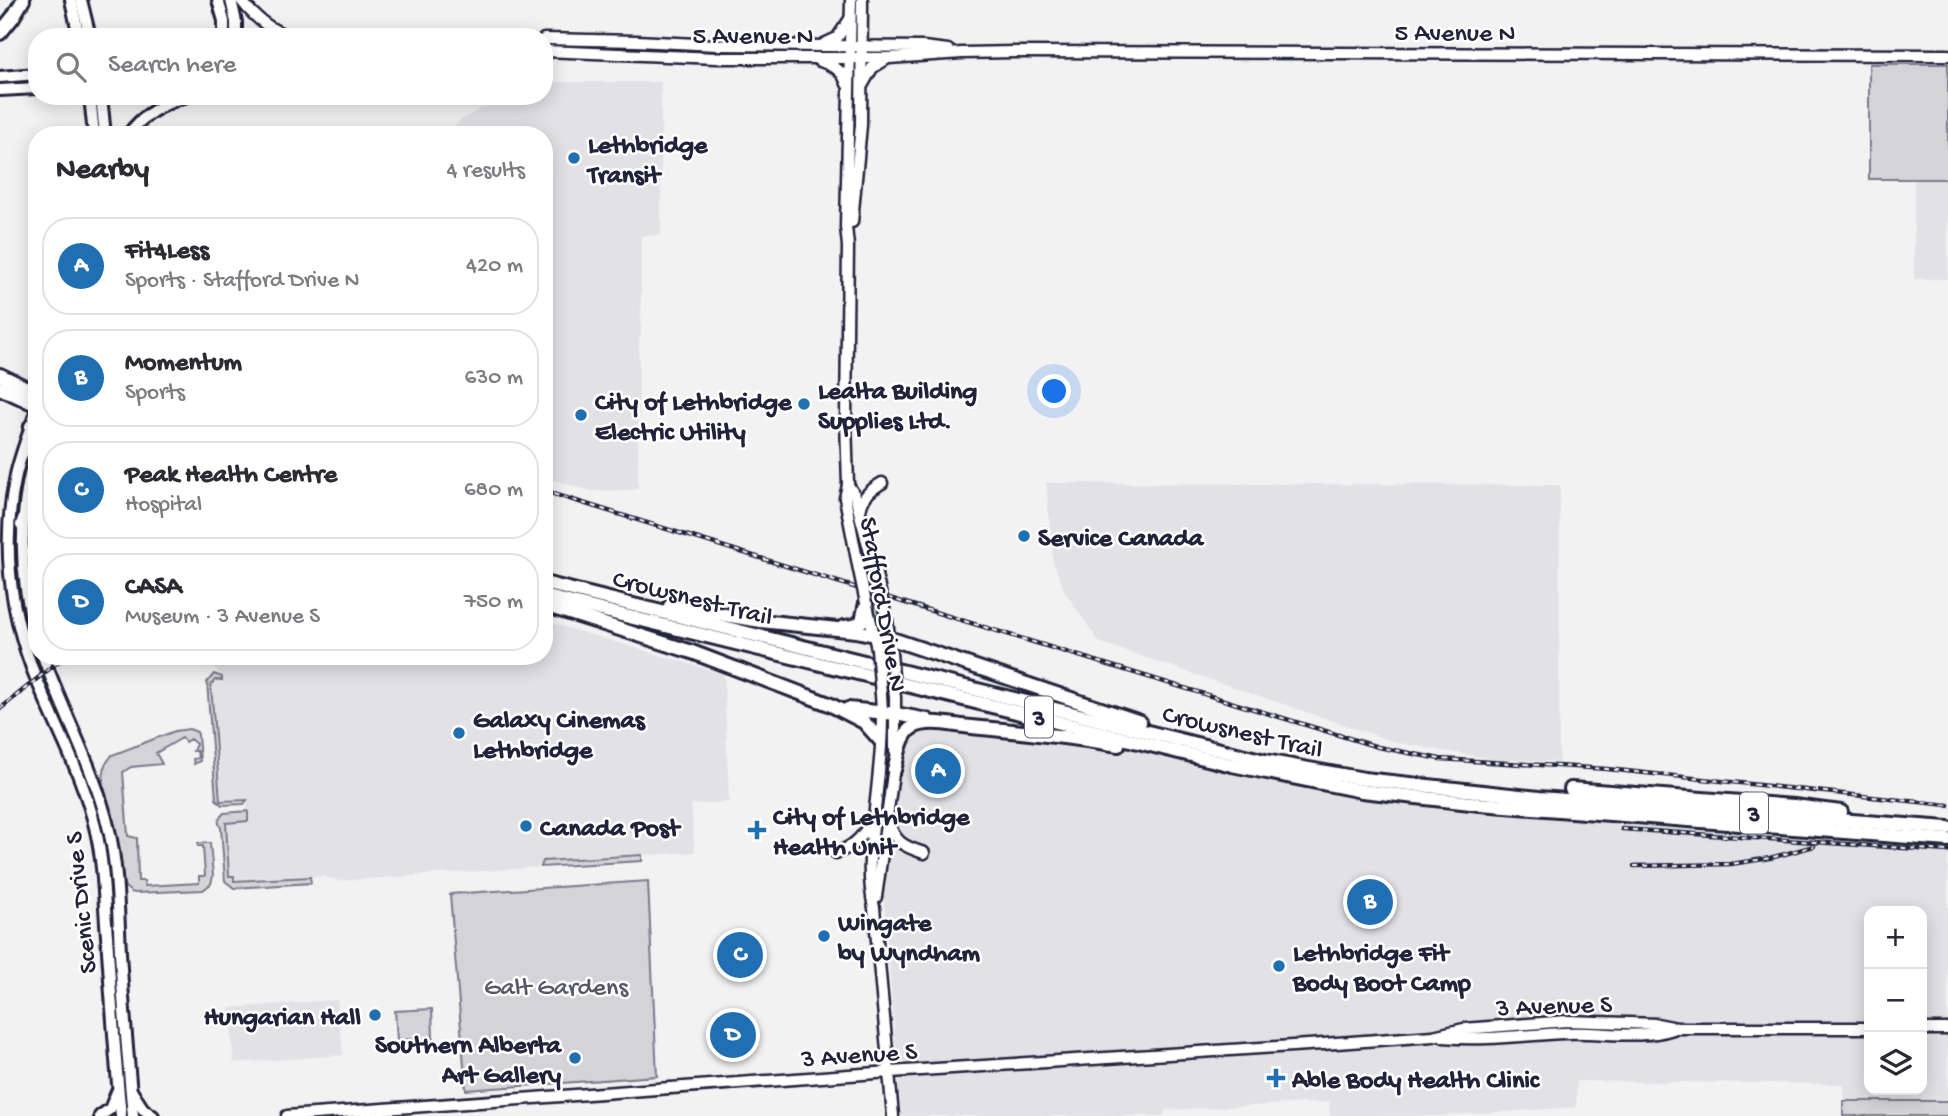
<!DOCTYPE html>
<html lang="en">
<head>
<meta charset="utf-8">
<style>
	:root { --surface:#fff; --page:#f7f7f7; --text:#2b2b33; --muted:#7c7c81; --line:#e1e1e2; --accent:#1f6fb2 }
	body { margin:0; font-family:"Gochi Hand",sans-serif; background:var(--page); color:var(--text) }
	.controls { position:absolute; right:21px; bottom:21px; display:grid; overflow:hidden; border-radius:14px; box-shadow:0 4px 18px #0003 }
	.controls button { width:63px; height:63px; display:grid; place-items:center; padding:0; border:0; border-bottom:2px solid var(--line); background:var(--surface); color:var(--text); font:35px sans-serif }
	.you { position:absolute; left:1055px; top:392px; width:24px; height:24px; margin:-18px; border:5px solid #fff; border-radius:50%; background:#1a73e8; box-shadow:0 0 0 10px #1a73e833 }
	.badge { display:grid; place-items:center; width:46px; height:46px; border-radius:50%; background:var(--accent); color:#fff; font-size:23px; font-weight:700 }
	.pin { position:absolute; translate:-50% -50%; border:4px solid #fff; box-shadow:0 2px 7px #0006 }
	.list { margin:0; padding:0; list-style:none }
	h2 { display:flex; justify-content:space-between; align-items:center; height:91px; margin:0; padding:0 28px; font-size:30px }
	h2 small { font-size:23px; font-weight:400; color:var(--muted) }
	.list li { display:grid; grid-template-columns:46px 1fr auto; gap:21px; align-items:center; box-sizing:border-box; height:98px; margin:0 14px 14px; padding:0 14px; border:2px solid var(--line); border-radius:28px }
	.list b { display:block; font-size:26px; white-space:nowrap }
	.list p { margin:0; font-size:23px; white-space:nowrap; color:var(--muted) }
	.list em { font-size:23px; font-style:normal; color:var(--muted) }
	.icon { flex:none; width:38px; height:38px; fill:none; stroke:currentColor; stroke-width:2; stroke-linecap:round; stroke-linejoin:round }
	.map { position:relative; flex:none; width:1948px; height:1116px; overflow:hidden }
	.search { position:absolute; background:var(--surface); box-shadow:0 4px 18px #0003; left:28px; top:28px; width:525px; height:77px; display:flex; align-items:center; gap:18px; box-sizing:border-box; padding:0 24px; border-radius:28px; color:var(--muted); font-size:26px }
	.panel { position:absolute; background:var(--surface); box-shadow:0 4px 18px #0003; left:28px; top:126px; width:525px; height:539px; border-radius:28px }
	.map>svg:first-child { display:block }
	.built { fill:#e2e2e6; fill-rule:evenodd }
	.green { fill:#d3d3d8; stroke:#7a7a8a; stroke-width:2 }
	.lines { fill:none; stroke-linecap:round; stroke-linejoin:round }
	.secondary-casing { stroke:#22223b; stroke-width:15 }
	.primary-casing { stroke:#22223b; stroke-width:16 }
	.highway-casing { stroke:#22223b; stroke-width:18 }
	.secondary { stroke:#fff; stroke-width:10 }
	.primary { stroke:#fff; stroke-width:10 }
	.highway { stroke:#fff; stroke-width:12 }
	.rail-casing { stroke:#22223b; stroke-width:4.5 }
	.rail { stroke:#fff; stroke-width:2; stroke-dasharray:5; stroke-linecap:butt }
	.secondary-bridge-casing { stroke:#22223b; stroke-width:15; stroke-linecap:butt }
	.secondary-bridge { stroke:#fff; stroke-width:10 }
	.poi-dot { fill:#1f6fb2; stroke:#fff; stroke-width:2.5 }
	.labels { text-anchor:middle; stroke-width:5; stroke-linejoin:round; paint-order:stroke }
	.shield { fill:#fff; stroke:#646476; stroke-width:2 }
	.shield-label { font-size:24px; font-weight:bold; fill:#22223b }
	.street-label { font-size:26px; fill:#22223b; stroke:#fff }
	.poi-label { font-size:26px; font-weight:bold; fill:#22223b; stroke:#fff; text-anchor:start }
	.park-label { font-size:26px; fill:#57576a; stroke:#fff }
</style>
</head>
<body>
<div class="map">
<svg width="1948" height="1116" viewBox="0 0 1948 1116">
	<rect width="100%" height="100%" fill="#f2f2f3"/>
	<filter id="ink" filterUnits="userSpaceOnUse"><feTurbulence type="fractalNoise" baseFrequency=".0143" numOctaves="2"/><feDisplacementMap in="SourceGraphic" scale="14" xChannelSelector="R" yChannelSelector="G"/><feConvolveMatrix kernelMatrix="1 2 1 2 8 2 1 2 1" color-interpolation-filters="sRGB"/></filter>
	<g filter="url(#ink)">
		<g class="built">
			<path d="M544,82H661V235L641,236V337L639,338L638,488L632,490L590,491L544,477V135H445L461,120L480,109L500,103L501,96H544Z"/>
			<rect x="1914" y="179" width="34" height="100"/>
			<path d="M1046,483L1560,485L1559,762L1492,759L1398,743L1099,642L1065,592L1053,561Z"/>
			<path d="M544,621L724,674L729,802L691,805L695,852L543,861L541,867L337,881L324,876L234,882L229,876L226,822L248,821L247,801L220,802L211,685L222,677L213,666L201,667L200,656H544Z"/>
			<path d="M920,726L1099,743L1263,776L1948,844V1116H1843L1844,1084L1577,1081L1576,1107L1439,1116H1330L1329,1102L1165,1110L1164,1116H901L883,888L888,844L915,843L899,838L890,817L903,746ZM1869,911H1922V1090H1869Z"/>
			<path d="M337,1000L343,1055L234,1063L229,1008Z"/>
		</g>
		<g class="green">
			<rect x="1869" y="64" width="79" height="115"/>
			<path d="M214,674L222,677V680H215L211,685L220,801L247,800L244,804L222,805L216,799L207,682Z"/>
			<path d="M189,729L197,732L198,735L200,761L194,764L193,759L198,758L197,751H193L196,744L190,739L185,742L182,738L156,753L162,764L131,767L123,772L128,836L137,838L138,881H144L145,886L199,883V876H205L203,846H198V843H210L213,876L211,884L203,890L136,893L131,892L125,887L121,877L111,821L102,786L105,765L112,755L175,731Z"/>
			<path d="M248,811V821L226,823L229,876H234V881L310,877L311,883L234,888L225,881L221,828C217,822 218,819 224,813Z"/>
			<path d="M642,855V861L541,867L543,861Z"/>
			<path d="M648,881L657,1076L466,1090L450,894Z"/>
			<path d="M432,1009L433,1038L397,1040L395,1011Z"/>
			<rect x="1843" y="1101" width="105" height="15"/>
		</g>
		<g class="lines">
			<defs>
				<g id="secondary">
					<path d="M241,0C254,17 270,30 290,37"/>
					<path d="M851,0L846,227L848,246L846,421L848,485L845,498L859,570"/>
					<path d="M544,39L636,41L717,45L923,47L948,50"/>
					<path d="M824,44L837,38L850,19"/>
					<path d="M544,51L717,58H889L962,53L1015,52L1948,55"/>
					<path d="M818,60C832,66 842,68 847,84"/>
					<path d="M863,84L872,68L888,58"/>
					<path d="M852,222L861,125L862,0"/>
					<path d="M848,485L855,496L876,575"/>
					<path d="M860,511C862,497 870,490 882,483"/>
					<path d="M867,605L877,649"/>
					<path d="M887,620L891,653"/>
					<path d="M881,694C884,732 879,772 875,809C871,846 866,870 874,908L893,1116"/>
					<path d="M895,698V751"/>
					<path d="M889,821C893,842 905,847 924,853"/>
					<path d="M836,853C853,847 862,838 870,823"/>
					<path d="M876,897L894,766"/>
					<path d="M1922,1029H1948"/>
					<path d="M1444,1037C1484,1041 1525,1035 1565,1033C1601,1031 1639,1040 1673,1029"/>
					<path d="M287,1116L890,1072L1323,1044L1433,1036L1464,1029L1567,1021L1657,1024L1677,1028H1869"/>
				</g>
				<g id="primary">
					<path d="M71,0L79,37"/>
					<path d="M81,0L90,37"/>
					<path d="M218,0L224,21V37"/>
					<path d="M231,0L236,22V37"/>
					<path d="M0,77L37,74"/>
					<path d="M0,90L37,88"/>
					<path d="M90,96L94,135"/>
					<path d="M101,96L105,135"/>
					<path d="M128,135C143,114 163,104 187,96"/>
					<path d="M37,409C30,431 21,453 16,475C2,540 9,606 32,668C53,722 83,773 96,831C104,865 104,901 107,936C111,996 115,1056 121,1116"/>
					<path d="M37,447C18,511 18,575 37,640"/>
					<path d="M43,656C64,715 95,769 109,830C118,870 118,911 120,952C123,1006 128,1061 133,1116"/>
					<path d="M132,1092L143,1109L153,1116"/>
					<path d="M100,1116L110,1109L117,1092"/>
				</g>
				<g id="highway">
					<path d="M0,33L13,17L23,0"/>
					<path d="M0,375L37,393"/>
					<path d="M0,388L37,405"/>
					<path d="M31,426C30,438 27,451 37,460"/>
					<path d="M22,525L31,499L37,487"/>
					<path d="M544,583L1265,761L1364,779L1539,798L1948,828"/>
					<path d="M544,596L1232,765L1362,791L1480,804L1948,840"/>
					<path d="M544,605L692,652L829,704L864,722L880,740"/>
					<path d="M670,606L761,621L856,631L889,638L1140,722"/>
					<path d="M844,627L854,626L862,621L866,603"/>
					<path d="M848,709L896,714L927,720"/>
					<path d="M894,770C898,757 900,734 913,727C929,718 955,726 972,727C1021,732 1069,736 1118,745"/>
					<path d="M1571,789L1794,806L1841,812"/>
				</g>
			</defs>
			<use href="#secondary" class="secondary-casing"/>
			<use href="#primary" class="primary-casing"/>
			<use href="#highway" class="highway-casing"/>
			<use href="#secondary" class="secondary"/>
			<use href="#primary" class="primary"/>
			<use href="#highway" class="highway"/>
			<defs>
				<g id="rail">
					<path d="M544,491L925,609L1378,747L1440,759L1607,769L1948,805"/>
					<path d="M0,709L65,656"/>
					<path d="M1622,829L1948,851"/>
					<path d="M1634,866L1731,864L1770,858L1814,846"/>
				</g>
			</defs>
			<use href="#rail" class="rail-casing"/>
			<use href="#rail" class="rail"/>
			<defs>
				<g id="secondary-bridge">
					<path d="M859,570L866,603"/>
					<path d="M876,575L887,620"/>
					<path d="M877,649L881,694"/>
					<path d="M891,653L895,698"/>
				</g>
			</defs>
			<use href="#secondary-bridge" class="secondary-bridge-casing"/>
			<use href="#secondary-bridge" class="secondary-bridge"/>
		</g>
	</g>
	<g class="poi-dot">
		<circle cx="574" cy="158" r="7"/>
		<circle cx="804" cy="404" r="7"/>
		<circle cx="581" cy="415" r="7"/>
		<circle cx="1024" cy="536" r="7"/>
		<circle cx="459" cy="733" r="7"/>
		<circle cx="526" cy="826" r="7"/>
		<path d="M753.5 819.5h7v7h7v7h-7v7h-7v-7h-7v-7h7z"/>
		<circle cx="824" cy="936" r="7"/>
		<circle cx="1279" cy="966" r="7"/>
		<circle cx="375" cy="1015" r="7"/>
		<circle cx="575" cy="1058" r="7"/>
		<path d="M1272.5 1067.5h7v7h7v7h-7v7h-7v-7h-7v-7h7z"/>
	</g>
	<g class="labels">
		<g class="shield">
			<rect x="1025" y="696.5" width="28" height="41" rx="5"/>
			<rect x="1740" y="792.5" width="28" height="41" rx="5"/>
		</g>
		<g class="shield-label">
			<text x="1039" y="725">3</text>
			<text x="1754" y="821">3</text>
		</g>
		<g class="street-label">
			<text x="1455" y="40">5 Avenue N</text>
			<text x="753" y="43">5 Avenue N</text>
			<text transform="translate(693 596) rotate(14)" y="9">Crowsnest Trail</text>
			<text transform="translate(885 604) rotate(80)" y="9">Stafford Drive N</text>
			<text transform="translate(1243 730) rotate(13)" y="9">Crowsnest Trail</text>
			<text transform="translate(79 903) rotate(-96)" y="9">Scenic Drive S</text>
			<text transform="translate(1554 1004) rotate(-2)" y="9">3 Avenue S</text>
			<text transform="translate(859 1053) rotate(-4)" y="9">3 Avenue S</text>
		</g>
		<g class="poi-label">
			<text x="588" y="152">Lethbridge<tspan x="588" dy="30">Transit</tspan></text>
			<text x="818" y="398">Lealta Building<tspan x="818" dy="30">Supplies Ltd.</tspan></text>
			<text x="595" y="409">City of Lethbridge<tspan x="595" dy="30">Electric Utility</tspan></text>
			<text x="1038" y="545">Service Canada</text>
			<text x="473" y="727">Galaxy Cinemas<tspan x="473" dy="30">Lethbridge</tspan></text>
			<text x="773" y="824">City of Lethbridge<tspan x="773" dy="30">Health Unit</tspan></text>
			<text x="540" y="835">Canada Post</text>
			<text x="838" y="930">Wingate<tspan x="838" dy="30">by Wyndham</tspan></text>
			<text x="1293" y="960">Lethbridge Fit<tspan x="1293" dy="30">Body Boot Camp</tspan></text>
			<text x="361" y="1024" text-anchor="end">Hungarian Hall</text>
			<text x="561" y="1052" text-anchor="end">Southern Alberta<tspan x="561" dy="30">Art Gallery</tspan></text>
			<text x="1292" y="1087">Able Body Health Clinic</text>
		</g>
		<g class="park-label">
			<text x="556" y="994">Galt Gardens</text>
		</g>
	</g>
</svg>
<div class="controls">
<button>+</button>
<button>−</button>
<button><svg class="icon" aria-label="layers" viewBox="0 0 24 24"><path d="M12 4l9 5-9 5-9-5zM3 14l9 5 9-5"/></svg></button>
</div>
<div class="you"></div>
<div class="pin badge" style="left:938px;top:771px">A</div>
<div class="pin badge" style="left:1370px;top:902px">B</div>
<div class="pin badge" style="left:740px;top:955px">C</div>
<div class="pin badge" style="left:733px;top:1035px">D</div>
<div class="search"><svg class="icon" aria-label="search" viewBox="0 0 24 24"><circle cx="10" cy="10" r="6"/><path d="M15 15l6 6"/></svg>Search here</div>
<section class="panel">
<h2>Nearby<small>4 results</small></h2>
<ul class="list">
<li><span class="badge">A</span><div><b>Fit4Less</b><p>Sports · Stafford Drive N</p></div><em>420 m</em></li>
<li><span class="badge">B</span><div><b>Momentum</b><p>Sports</p></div><em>630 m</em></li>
<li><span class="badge">C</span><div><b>Peak Health Centre</b><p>Hospital</p></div><em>680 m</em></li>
<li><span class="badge">D</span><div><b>CASA</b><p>Museum · 3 Avenue S</p></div><em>750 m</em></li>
</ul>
</section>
</div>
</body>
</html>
